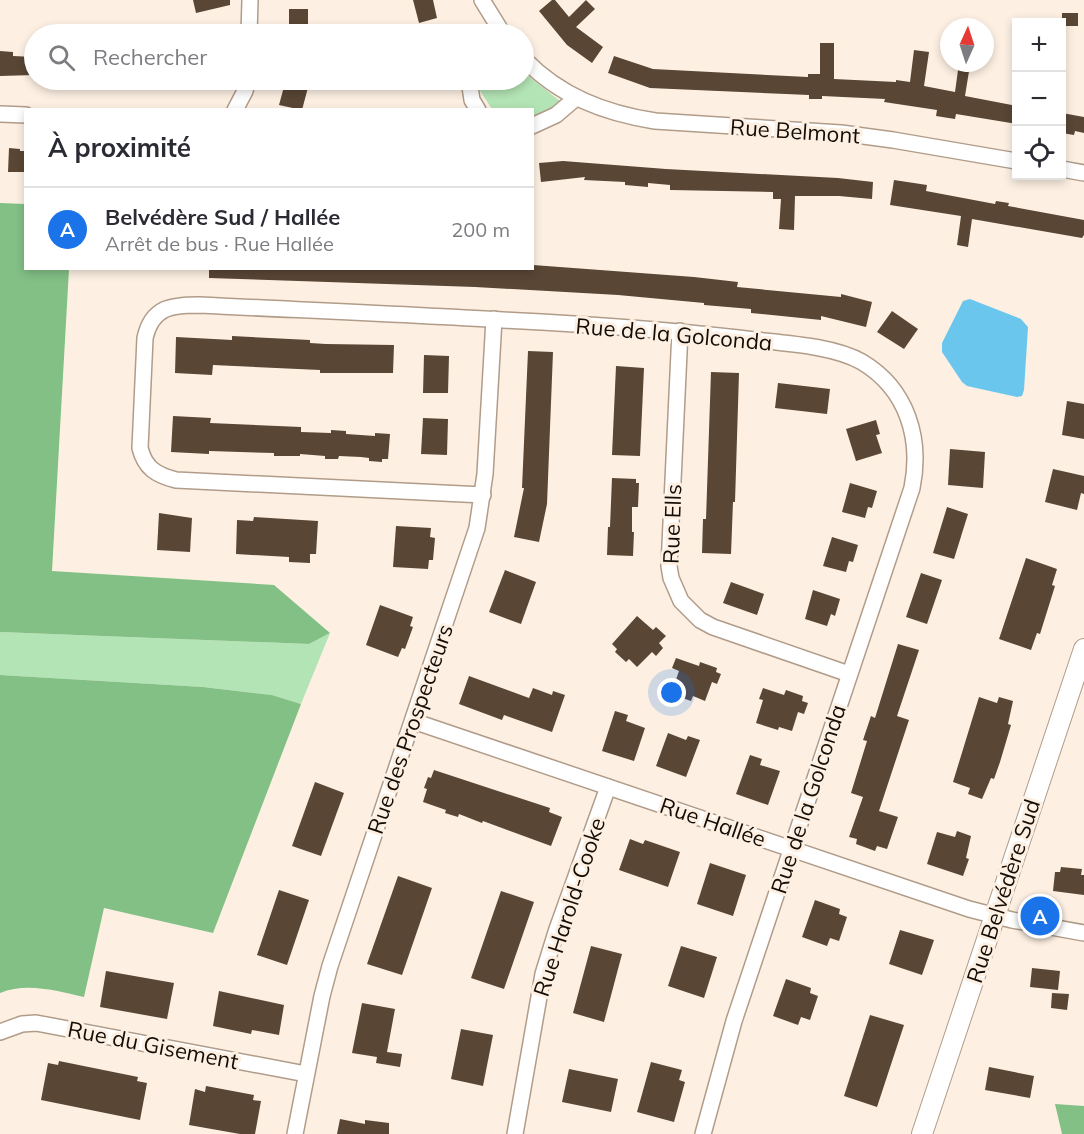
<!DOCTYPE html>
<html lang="fr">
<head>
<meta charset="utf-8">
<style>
	:root { --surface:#fff; --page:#f7f7f7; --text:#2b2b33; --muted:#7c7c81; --line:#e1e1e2; --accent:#1a73e8 }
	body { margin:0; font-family:Mulish,sans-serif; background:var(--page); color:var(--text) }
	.controls { position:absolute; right:18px; top:18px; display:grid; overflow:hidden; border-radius:0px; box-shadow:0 3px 9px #0003 }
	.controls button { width:54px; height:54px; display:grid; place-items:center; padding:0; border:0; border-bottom:2px solid var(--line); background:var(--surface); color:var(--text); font:30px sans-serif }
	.compass { position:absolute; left:940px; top:18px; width:54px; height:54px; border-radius:50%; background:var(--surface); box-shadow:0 3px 9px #0003; rotate:3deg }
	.you { position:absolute; left:672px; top:693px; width:21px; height:21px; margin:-15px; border:4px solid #fff; border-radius:50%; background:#1a73e8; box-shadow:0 0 0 9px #1a73e833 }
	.badge { display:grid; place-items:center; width:39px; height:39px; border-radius:50%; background:var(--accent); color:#fff; font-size:20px; font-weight:700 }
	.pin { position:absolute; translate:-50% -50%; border:3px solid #fff; box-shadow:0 2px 6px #0006 }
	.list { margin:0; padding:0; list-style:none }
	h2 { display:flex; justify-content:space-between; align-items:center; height:78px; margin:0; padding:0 24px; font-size:26px }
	h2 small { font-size:20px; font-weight:400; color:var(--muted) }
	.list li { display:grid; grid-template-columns:39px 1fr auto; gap:18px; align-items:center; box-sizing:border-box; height:84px; padding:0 24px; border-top:2px solid var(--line) }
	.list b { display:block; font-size:22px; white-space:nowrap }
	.list p { margin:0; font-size:20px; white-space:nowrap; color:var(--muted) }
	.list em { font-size:20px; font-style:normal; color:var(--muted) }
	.icon { flex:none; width:33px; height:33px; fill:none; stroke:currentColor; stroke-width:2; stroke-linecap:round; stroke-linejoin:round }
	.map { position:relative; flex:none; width:1084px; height:1134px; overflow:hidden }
	.search { position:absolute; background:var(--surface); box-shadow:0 3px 9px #0003; left:24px; top:24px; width:510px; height:66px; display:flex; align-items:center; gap:15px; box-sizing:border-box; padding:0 21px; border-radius:33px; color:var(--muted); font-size:22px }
	.panel { position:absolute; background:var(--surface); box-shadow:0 3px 9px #0003; left:24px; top:108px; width:510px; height:162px; border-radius:0px }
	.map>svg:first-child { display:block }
	.green { fill:#b3e4b5 }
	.forest { fill:#82c086 }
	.water { fill:#6bc6ee }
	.building { fill:#594635 }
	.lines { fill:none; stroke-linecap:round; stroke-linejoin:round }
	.minor-casing { stroke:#b19c89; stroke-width:18 }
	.tertiary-casing { stroke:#b19c89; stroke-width:22 }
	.minor { stroke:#fff; stroke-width:15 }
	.tertiary { stroke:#fff; stroke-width:20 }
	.labels { text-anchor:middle; stroke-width:6; stroke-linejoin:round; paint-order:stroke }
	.street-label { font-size:22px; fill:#140d06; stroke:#fdf0e3 }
</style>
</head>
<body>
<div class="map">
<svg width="1084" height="1134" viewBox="0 0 1084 1134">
	<rect width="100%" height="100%" fill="#fdf0e3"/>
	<g class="green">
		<path d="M524,73L560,101L553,110L533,120L532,110L492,109L480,91L478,80H524Z"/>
		<path d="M0,632L309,644L330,633L301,704L272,695L203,687L0,675Z"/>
	</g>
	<g class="forest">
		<path d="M0,203L25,204L26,268L69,269L52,571L274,585L330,633L309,644L0,632Z"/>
		<path d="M0,675L203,687L272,695L301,704L213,933L104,908L84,997C56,991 27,982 0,993Z"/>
		<path d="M1055,1104L1084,1106V1134H1062Z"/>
	</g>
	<path class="water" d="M970,299L1021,319L1028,327L1024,390L1022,396L1017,397L967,386L962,382L942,352V343L963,301Z"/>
	<g class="building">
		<path d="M193,0H230V5L196,13Z"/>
		<path d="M413,0H433L437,18L419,23Z"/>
		<path d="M552,0H555L569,17L586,0L595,9L576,27L603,47L592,63L567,45L539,11Z"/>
		<rect x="289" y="9" width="19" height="25"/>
		<rect x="1062" y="13" width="16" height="13"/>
		<path d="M820,43H834V79L896,82V80L910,82L914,50L929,52L924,86L955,92L959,63L970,65L965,96L1017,106V124L956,114L955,119L936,116L937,110L884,102L885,99L822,96V99H809V95L650,88L608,73L614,56L653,69L808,77V74H820Z"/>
		<path d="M0,51L13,52V56L34,57V75L0,76Z"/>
		<path d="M289,80H310L302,110L279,105L285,83L288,84Z"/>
		<path d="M1062,113L1084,117V133L1075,131L1074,135L1062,133Z"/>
		<path d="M9,148L20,149V151H26V172H8Z"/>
		<path d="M563,161L666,169L838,178L873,182L872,199L839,196H795L794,230L779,229L781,199H773V192L670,190V185L648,183V187L625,185V182L584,180L585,177L541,182L539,163Z"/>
		<path d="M894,180L927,185L926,191L995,204L996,201L1009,203L1008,206L1084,220V235L1082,238L972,219L968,247L957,245L961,216L890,205Z"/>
		<path d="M533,265L694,277L738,282L737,287L841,297V294L872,302L866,327L821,316V320L751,313V309L704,305V303L618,295L475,287L209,278V268H533Z"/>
		<path d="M892,311L918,329L904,349L877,332Z"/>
		<path d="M232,336L310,340V343L326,344L394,345L393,373H320V370L213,365L212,375L175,373L176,337L232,340Z"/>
		<path d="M528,351L553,352L547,504L539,542L514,537L524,488H522Z"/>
		<path d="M424,355L449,356L448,393H423Z"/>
		<path d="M616,366L644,368L640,456L612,455Z"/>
		<path d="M711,372L739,373L735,502H733L731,554L702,553L703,519H706Z"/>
		<path d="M778,383L830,389L827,414L775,408Z"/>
		<path d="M1067,401L1084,404V439L1062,435Z"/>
		<path d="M173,416L211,418L210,423L301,427V432L331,433V430L346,431V434L375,436V433L390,434L388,459H382V462L369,461V458L361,457L339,456L338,459H325V456L300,454V456H274V453L209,451V454L171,452Z"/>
		<path d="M423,418L448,419L447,455L421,454Z"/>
		<path d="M876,420L880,434L876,435L882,453L856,461L846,429Z"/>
		<path d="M950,449L985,452L983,488L948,485Z"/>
		<path d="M1053,469L1084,476V494L1081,493L1077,510L1045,502Z"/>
		<path d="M612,478L636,479V483H639L638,507H632V532H634L633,556L607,555L608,527H610Z"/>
		<path d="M850,483L877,491L872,508L868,507L865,518L842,512Z"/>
		<path d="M947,507L968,514L954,559L933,553Z"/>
		<path d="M159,513L192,518L190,552L157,550Z"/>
		<path d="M254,517L318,521L316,554H310V563L289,562V557L236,554L237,520L253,521Z"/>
		<path d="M396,526L431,528L430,537L435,538L433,560H429L428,569L393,567Z"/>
		<path d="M832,537L858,545L853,562L849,561L846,572L823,566Z"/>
		<path d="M1026,558L1057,569L1052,585L1055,586L1040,634L1037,633L1031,650L999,639Z"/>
		<path d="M505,570L536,582L521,624L489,612Z"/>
		<path d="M921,573L942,580L927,624L906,617Z"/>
		<path d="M731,582L764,594L757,615L723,603Z"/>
		<path d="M813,590L840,599L835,616L831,614L827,626L805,619Z"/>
		<path d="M380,605L413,617L410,626L413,627L405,649L402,648L398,657L366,645Z"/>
		<path d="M637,616L653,630L656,627L666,636L659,643L663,648L656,656L652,652L637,667L629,659L626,662L615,652L617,649L612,644Z"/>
		<path d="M898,644L919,650L897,716L909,720L879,811L898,817L887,849L877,846L875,851L856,844L857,839L849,837L863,797L851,793L867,741L863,740L871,716L875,718Z"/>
		<path d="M676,658L699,666L700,662L717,668L716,672L721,674L717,684L712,682L705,701L693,696L691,701L671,694L679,671L672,668Z"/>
		<path d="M469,676L529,698L533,688L552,695L553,691L565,695L552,732L504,715L502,720L459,704Z"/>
		<path d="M763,688L784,695L786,690L803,696L802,701L808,703L804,714L798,712L792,731L779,727L778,730L756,723L763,700L759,699Z"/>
		<path d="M979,697L997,703L999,697L1013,701L1008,724L1011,725L1000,762L994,779L991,778L982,799L968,794L970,788L953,782Z"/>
		<path d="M615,711L628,715L626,721L645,728L634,761L602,751Z"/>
		<path d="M668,733L686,740L688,736L700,740L686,777L656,766Z"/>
		<path d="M750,755L762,759L760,765L780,771L768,805L736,794Z"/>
		<path d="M434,770L550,808L549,812L562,817L551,846L483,821L482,823L459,814L458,817L445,813L446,810L423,802L427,789L424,788L428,777L431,778Z"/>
		<path d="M315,782L344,793L321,856L292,846Z"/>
		<path d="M957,831L971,836L966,858L969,859L963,876L927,864L937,832L955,837Z"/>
		<path d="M630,839L643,844L645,840L680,852L668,887L619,870Z"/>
		<path d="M710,863L746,875L733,916L697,904Z"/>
		<path d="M1061,867L1082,869L1081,875H1084V895L1053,891L1055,872H1060Z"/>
		<path d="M398,876L432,888L402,975L367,964Z"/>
		<path d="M279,890L309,900L287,965L257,955Z"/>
		<path d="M501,891L534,902L504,989L471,978Z"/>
		<path d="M815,900L840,909L839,914L847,917L839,941L830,938L827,946L802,937Z"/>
		<path d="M900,930L934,940L922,975L889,964Z"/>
		<path d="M591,946L622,954L604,1022L573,1013Z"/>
		<path d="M681,946L717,957L704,998L668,986Z"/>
		<path d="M1032,968L1060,971L1058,990L1030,987Z"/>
		<path d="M106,971L174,983L167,1019L100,1007Z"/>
		<path d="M786,979L811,988L810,993L818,996L810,1020L801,1017L798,1025L773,1016Z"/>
		<path d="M219,991L284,1005L279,1035L252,1030L251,1034L213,1026Z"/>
		<path d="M1052,993L1069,994L1067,1010L1051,1008Z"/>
		<path d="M362,1003L395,1009L387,1052L402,1054L400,1067L376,1063L377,1057L352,1053Z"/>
		<path d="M870,1015L904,1025L877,1107L844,1096Z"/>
		<path d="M461,1029L493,1035L483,1086L451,1079Z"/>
		<path d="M59,1061L138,1077L137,1081L147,1083L140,1120L41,1100L48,1063L58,1065Z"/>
		<path d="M651,1062L682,1070L679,1080L685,1082L674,1122L637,1112Z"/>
		<path d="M989,1067L1034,1076L1030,1098L985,1090Z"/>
		<path d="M569,1069L618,1079L611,1112L562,1102Z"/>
		<path d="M206,1086L254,1095L253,1100L261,1101L255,1134H240L189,1125L195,1089L205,1092Z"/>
		<path d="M340,1119L365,1124V1120L389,1123V1134H337Z"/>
	</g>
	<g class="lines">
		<defs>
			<g id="minor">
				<path d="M482,0L503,34"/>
				<path d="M249,34L250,0"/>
				<path d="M524,59C560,96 604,113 655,121L841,133L893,140L1016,161"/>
				<path d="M469,80L472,100L478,110"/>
				<path d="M235,110L245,91L248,80"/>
				<path d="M0,114L26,115"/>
				<path d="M532,126L556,115L576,98"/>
				<path d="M1062,169L1084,173"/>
				<path d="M680,331L669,566L671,578L681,601L700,620L713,627L849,674"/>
				<path d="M483,495L176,480C156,475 145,468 140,448L145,338C152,307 171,305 199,305C301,310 402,314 503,320C582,324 660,329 738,338C775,343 831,344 862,362C907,389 922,438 912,488L734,1021L703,1134"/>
				<path d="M413,721L969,909L1012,920L1084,933"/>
				<path d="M0,1032L22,1024L36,1023L306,1074"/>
				<path d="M295,1134L322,996L330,966L477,528L485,474L494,319"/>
				<path d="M515,1134L543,974L557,929L608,787"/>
			</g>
			<path id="tertiary" d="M922,1134L1084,649"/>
		</defs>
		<use href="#minor" class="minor-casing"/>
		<use href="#tertiary" class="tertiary-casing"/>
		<use href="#minor" class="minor"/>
		<use href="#tertiary" class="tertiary"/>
	</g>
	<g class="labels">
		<g class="street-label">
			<text transform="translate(795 131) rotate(4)" y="8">Rue Belmont</text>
			<text transform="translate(674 334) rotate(5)" y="8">Rue de la Golconda</text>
			<text transform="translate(672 524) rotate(-88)" y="8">Rue Ells</text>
			<text transform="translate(410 729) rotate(-71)" y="8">Rue des Prospecteurs</text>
			<text transform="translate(808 799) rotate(-72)" y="8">Rue de la Golconda</text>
			<text transform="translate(713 822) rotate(19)" y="8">Rue Hallée</text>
			<text transform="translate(1003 891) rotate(-72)" y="8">Rue Belvédère Sud</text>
			<text transform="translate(569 907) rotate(-72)" y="8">Rue Harold-Cooke</text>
			<text transform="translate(153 1045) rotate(11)" y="8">Rue du Gisement</text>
		</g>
	</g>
</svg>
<div class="controls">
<button>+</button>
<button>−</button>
<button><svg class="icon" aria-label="locate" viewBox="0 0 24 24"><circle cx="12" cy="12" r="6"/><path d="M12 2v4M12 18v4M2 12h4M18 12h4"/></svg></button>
</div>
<svg class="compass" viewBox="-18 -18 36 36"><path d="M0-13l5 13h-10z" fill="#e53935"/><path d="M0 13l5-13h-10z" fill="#7c7c81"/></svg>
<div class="you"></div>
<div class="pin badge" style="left:1040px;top:916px">A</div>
<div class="search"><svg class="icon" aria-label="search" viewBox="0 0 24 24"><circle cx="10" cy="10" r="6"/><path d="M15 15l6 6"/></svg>Rechercher</div>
<section class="panel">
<h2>À proximité<small></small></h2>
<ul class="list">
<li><span class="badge">A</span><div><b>Belvédère Sud / Hallée</b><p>Arrêt de bus · Rue Hallée</p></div><em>200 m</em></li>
</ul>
</section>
</div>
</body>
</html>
